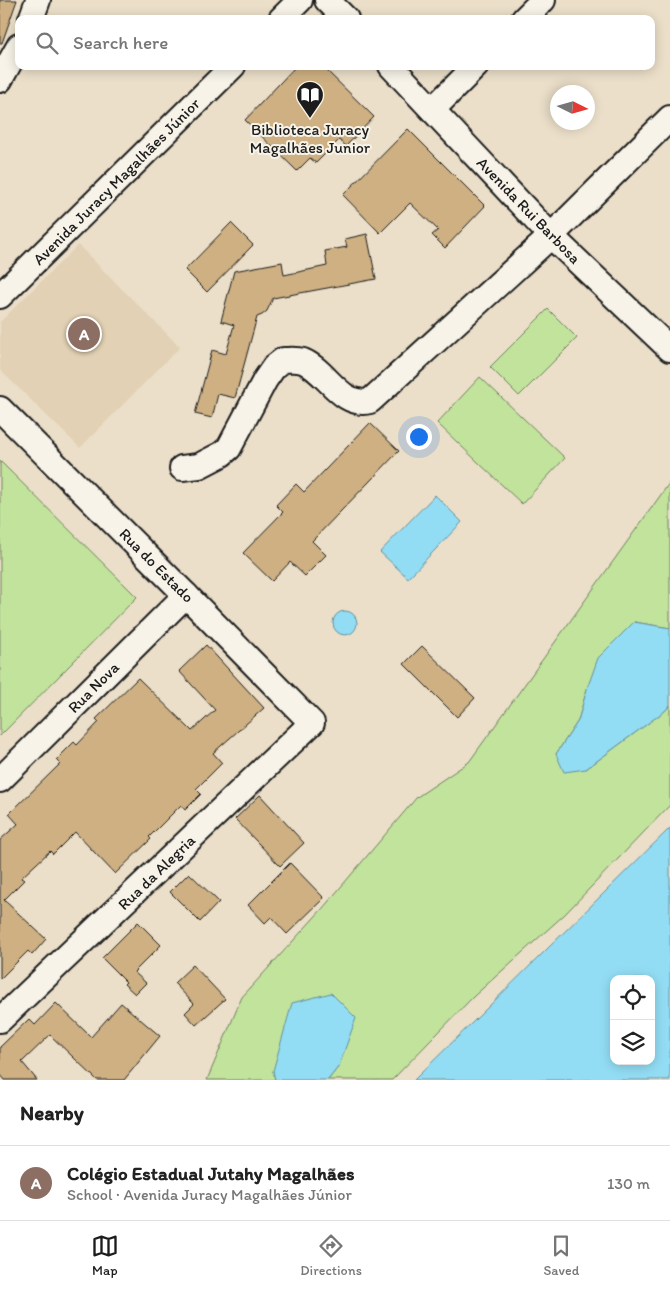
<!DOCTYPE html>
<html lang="en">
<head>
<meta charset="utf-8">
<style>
	:root { --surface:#fff; --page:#f2f2f2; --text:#222; --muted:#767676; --line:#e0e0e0; --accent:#1c1c1c }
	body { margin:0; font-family:Itim,sans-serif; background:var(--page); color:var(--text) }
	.controls { position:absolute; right:15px; bottom:15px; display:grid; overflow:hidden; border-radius:10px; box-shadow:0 2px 12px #0003 }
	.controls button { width:45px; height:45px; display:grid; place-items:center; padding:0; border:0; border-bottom:1px solid var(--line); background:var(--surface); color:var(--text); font:25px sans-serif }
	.compass { position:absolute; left:550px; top:85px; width:45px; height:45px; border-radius:50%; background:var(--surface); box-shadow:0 2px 12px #0003; rotate:95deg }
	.you { position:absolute; left:418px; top:436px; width:18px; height:18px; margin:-12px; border:4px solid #fff; border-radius:50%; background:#1a73e8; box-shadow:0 0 0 8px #1a73e833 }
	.badge { display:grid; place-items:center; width:32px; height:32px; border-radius:50%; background:var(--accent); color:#fff; font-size:16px; font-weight:700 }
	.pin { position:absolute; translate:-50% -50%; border:2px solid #fff; box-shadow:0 1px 5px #0006 }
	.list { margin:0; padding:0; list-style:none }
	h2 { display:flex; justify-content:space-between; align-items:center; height:65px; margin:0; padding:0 20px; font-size:21px }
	h2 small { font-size:16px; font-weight:400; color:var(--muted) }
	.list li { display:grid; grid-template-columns:32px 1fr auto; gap:15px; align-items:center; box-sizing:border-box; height:75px; padding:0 20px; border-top:1px solid var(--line) }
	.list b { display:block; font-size:19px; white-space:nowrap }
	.list p { margin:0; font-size:16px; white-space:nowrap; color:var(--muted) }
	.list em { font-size:16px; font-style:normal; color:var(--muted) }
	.icon { flex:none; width:28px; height:28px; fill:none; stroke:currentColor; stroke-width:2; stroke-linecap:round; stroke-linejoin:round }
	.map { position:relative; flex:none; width:670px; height:1080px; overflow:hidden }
	.search { position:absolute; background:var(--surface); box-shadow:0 2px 12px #0003; left:15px; right:15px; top:15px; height:55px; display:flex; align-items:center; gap:12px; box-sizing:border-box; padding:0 18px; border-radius:10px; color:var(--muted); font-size:19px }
	.sheet { height:140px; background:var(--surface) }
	nav { display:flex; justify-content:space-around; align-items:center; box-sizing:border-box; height:70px; border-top:1px solid var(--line); background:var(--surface); font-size:14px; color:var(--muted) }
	nav a { display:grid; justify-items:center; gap:2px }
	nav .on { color:var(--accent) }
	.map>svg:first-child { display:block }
	.built { fill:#e2d1b4 }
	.green { fill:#c1e39c; stroke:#6e805c }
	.water { fill:#93ddf4; stroke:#63909e; fill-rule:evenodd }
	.building { fill:#ceb082; stroke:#1c1c1c }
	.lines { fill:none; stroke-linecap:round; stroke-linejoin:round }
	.minor-casing { stroke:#1c1c1c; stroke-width:28 }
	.minor { stroke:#f7f3e8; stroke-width:24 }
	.labels { text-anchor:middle; stroke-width:4; stroke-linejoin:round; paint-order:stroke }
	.poi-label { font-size:16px; fill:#1c1c1c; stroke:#f7f3e8 }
	.street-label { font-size:16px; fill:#1c1c1c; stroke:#f7f3e8 }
</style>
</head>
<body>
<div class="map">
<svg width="670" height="1080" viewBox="0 0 670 1080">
	<rect width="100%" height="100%" fill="#ebdfc9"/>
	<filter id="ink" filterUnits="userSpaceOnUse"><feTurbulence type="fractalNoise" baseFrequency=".02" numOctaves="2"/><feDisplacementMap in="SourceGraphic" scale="10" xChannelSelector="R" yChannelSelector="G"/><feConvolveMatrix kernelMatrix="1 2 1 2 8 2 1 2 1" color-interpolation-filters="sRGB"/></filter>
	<g filter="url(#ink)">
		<path class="built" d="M78,245L180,347L80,448L0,370V322Z"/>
		<g class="green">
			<path d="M548,309L577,338L519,396L490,367Z"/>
			<path d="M480,377L565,458L522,504L437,423Z"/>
			<path d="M0,461L137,597L0,736Z"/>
			<path d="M670,482V628L634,622L587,689L578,721L556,754L586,769L666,710L670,705V805L565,914L473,997L392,1080H328L339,1066L273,1071L275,1080H207L242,997L323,908L417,797L469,762Z"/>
		</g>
		<g class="water">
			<path d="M435,495L462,522L408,578L380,552Z"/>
			<circle cx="345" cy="623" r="12"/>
			<path d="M634,622L670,628V705L666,710L586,769L564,772L556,754L578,721L587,689L598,658Z"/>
			<path d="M670,828V1080H414ZM614,979H651V1061H614Z"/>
			<path d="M331,993L356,1018L339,1066L328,1080H275L273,1071L292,1003Z"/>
		</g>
		<g class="building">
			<path d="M0,0H17L2,43H0Z"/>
			<path d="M296,66H322L374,117L346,146L339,140L316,163L310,158L297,171L245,120Z"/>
			<path d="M408,129L485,206L445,248L432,235L438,230L410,203L380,233L343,195Z"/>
			<path d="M231,223L253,245L207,292L185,270Z"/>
			<path d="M367,234L376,279L273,298L267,311L262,315L257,317L235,398L218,394L212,418L195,414L212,350L226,354L234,325L221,321L234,271L282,262L284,275L327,266L325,251L347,247L345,239Z"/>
			<path d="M370,423L399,451L312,541L326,555L305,576L290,562L272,581L243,553L283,512L276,505L296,484L304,492Z"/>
			<path d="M206,645L264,708L213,753L222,763L196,789L201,794L185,810L181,805L149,837L151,839L115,874L75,832L53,854L50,851L21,878L24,880L4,900L46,939L32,955L28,951L0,979V840L18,824L9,814L60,764L56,760L74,742L77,745L99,722L96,719L138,678L192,731L215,710L179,671Z"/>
			<path d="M422,646L475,698L457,717L404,664Z"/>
			<path d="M260,795L304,843L280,866L235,819Z"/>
			<path d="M290,863L324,898L287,934L271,917L265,923L248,905Z"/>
			<path d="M189,873L219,902L200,922L170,892Z"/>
			<path d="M138,922L161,945L134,972L146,983L135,994L124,984L126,982L102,958Z"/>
			<path d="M193,965L225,999L196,1025L185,1013L194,1004L174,983Z"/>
			<path d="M56,1003L91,1037L121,1003L160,1036L124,1080H97L50,1035L22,1062L37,1080H5L0,1074V1047L29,1019L35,1025Z"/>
		</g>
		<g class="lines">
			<defs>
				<g id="minor">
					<path d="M327,0L346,19"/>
					<path d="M31,19L38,0"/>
					<path d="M281,19L300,0"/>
					<path d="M524,19L543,0"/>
					<path d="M391,66L551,236L670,349"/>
					<path d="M0,80L19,46"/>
					<path d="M433,109L476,66"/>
					<path d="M0,296L233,66"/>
					<path d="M0,409L186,595L312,723L0,1020"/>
					<path d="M182,468L199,466L222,454L229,448L265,380L274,367L283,360C290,360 297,359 303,361C327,371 341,408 370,401L551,236L670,118"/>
					<path d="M0,780L186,595"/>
				</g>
			</defs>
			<use href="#minor" class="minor-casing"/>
			<use href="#minor" class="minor"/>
		</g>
	</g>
	<defs>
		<symbol id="library-pin" viewBox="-11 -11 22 30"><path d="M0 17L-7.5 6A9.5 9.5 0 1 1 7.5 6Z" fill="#1c1c1c" stroke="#f7f3e8"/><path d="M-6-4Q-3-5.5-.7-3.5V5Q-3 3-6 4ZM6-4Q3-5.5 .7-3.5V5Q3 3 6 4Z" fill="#fff"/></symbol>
	</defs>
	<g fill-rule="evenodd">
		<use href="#library-pin" x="294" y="79" width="32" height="43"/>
	</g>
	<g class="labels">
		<g class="poi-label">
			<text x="310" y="135">Biblioteca Juracy<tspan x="310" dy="18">Magalhães Junior</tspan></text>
		</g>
		<g class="street-label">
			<text transform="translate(116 181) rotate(-45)" y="6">Avenida Juracy Magalhães Júnior</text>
			<text transform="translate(529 210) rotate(46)" y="6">Avenida Rui Barbosa</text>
			<text transform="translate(157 565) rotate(45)" y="6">Rua do Estado</text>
			<text transform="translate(93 687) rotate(-45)" y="6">Rua Nova</text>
			<text transform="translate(156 872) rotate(-44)" y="6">Rua da Alegria</text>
		</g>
	</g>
</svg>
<div class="controls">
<button><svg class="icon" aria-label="locate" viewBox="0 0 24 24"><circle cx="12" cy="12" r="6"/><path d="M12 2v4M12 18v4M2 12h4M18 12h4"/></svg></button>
<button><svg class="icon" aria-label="layers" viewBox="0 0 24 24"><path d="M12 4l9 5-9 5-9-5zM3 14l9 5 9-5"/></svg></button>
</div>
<svg class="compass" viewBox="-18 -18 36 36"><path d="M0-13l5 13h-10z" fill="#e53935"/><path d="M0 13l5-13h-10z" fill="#767676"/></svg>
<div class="you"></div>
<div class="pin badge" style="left:84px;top:334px;background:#8d6e63">A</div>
<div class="search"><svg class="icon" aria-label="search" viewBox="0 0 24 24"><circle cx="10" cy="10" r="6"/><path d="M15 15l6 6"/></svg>Search here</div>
</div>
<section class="sheet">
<h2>Nearby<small></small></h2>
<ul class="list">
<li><span class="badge" style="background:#8d6e63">A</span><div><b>Colégio Estadual Jutahy Magalhães</b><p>School · Avenida Juracy Magalhães Júnior</p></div><em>130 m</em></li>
</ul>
</section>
<nav>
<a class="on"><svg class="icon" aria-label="map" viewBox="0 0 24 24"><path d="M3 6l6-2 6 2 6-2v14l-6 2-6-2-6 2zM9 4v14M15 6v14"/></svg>Map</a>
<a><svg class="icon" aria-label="directions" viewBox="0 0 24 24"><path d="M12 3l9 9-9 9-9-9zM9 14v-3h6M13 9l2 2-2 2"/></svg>Directions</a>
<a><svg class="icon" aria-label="saved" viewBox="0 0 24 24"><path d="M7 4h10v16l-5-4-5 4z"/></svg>Saved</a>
</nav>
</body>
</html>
